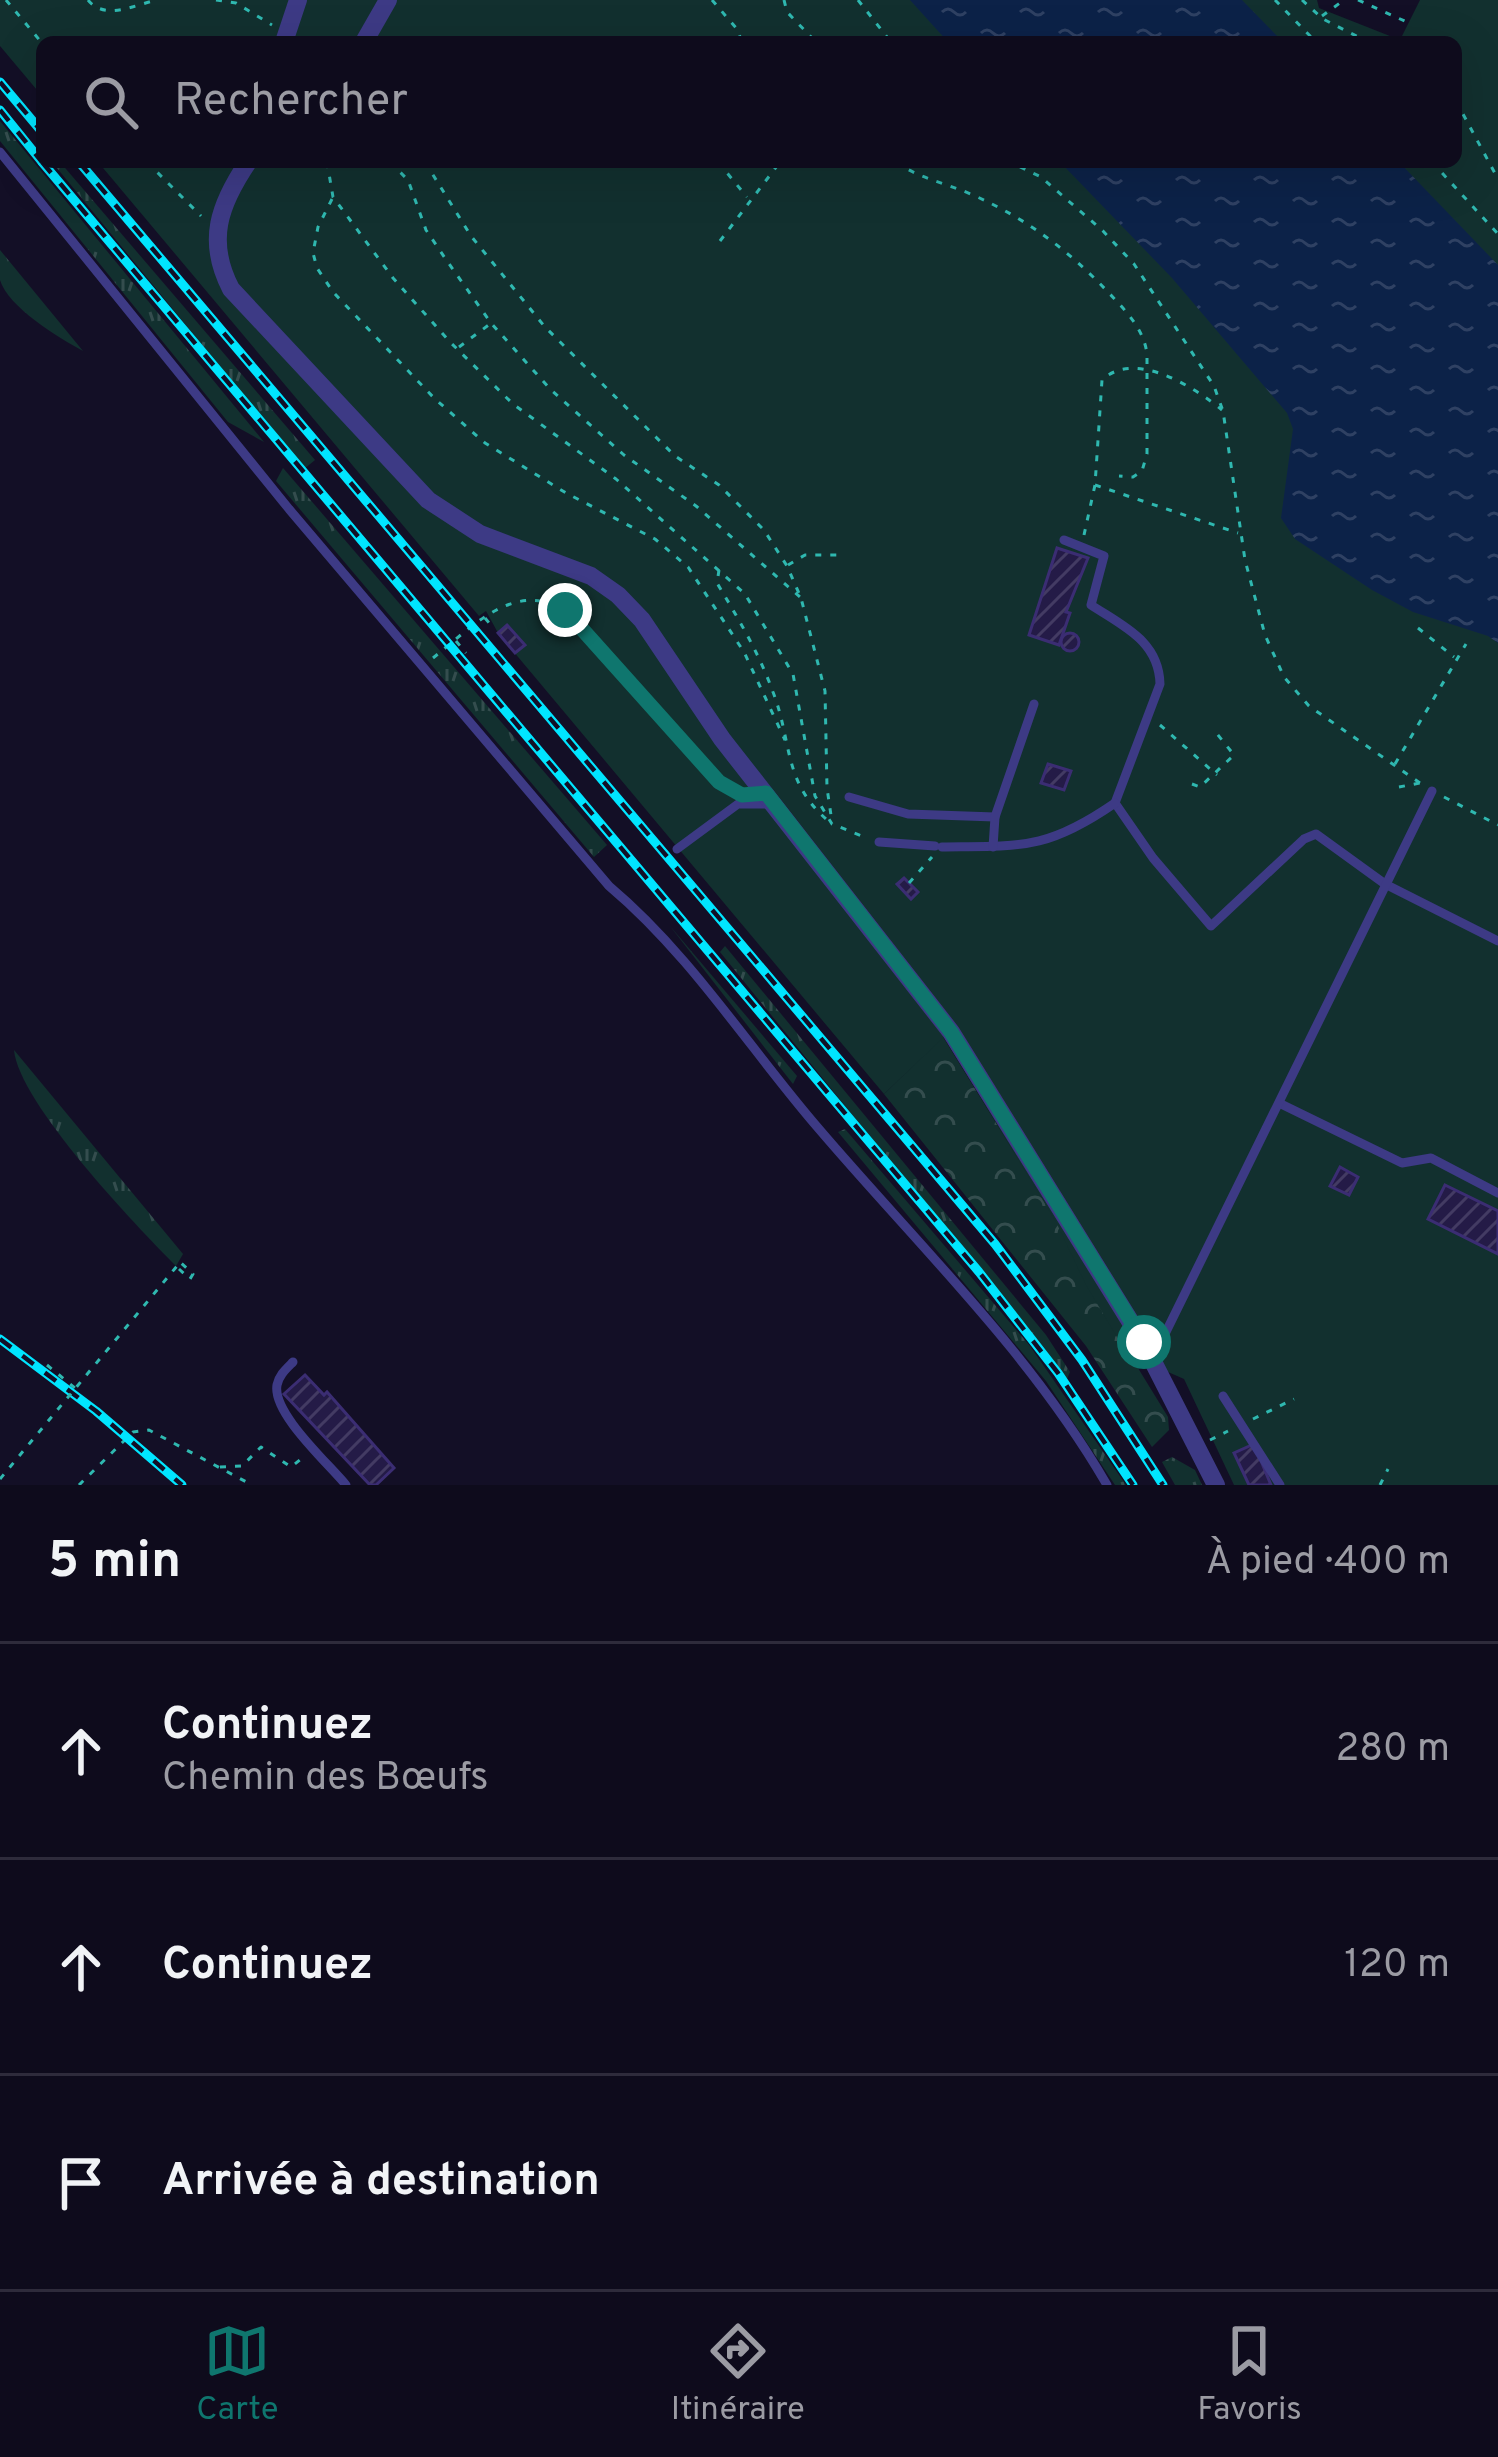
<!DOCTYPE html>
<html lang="fr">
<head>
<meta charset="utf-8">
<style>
	:root { --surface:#0e0b1c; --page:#1c1929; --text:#f1f3f6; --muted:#9b9ba3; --line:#2e2b3b; --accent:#0f766e }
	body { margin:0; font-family:Overpass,sans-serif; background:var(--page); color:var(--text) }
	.stop { position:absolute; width:36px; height:36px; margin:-27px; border:9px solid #0f766e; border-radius:50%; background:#fff }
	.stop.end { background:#0f766e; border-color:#fff; box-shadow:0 3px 12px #0008 }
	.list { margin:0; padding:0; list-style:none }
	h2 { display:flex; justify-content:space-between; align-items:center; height:156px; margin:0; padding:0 48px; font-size:51px }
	h2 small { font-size:39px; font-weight:400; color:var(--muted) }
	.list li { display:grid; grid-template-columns:78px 1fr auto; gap:36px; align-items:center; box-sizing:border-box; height:216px; padding:0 48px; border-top:3px solid var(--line) }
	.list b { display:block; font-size:45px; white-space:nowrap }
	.list p { margin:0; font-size:39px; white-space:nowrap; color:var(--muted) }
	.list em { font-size:39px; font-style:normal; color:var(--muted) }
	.icon { flex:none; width:66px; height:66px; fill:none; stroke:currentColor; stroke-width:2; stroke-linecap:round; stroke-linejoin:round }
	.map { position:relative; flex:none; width:1498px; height:1485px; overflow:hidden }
	.search { position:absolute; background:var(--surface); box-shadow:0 12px 48px #0002; left:36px; right:36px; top:36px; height:132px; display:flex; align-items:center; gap:30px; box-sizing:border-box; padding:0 42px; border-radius:18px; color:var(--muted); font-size:45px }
	.sheet { height:804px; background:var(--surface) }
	nav { display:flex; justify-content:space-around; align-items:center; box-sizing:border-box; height:168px; border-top:3px solid var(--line); background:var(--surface); font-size:33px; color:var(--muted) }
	nav a { display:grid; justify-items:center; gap:6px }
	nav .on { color:var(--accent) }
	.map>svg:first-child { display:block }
	.grass { fill:url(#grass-tufts) }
	.forest { fill:url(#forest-crowns) }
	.park { fill:#12302f }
	.water { fill:url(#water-ripples) }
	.building { fill:url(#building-hatch); stroke:#3b2d73; stroke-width:3 }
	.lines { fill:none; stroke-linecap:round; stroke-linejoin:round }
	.path { stroke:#2fb8b0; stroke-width:3; stroke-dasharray:6 9; stroke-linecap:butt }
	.lane { stroke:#3d3a85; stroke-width:9 }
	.street { stroke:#3d3a85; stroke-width:18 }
	.rail-casing { stroke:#00e5ff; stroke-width:9 }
	.rail { stroke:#130f26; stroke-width:4.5; stroke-dasharray:14; stroke-linecap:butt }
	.path-bridge { stroke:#2fb8b0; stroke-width:3; stroke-dasharray:6 9; stroke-linecap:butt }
	.route { stroke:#0f766e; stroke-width:15 }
</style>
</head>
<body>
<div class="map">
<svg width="1498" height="1485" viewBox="0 0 1498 1485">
	<defs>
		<pattern id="grass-tufts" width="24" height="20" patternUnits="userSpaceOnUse" patternTransform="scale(3)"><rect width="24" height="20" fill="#12302f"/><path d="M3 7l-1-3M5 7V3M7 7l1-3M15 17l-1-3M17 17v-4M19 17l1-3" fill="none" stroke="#344d4e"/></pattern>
		<pattern id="forest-crowns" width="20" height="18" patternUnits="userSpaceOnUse" patternTransform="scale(3)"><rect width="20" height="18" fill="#12302f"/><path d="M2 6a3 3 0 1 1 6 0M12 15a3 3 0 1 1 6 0" fill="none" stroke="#344d4e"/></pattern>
		<pattern id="water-ripples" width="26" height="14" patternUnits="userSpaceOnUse" patternTransform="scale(3)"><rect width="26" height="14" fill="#0c2248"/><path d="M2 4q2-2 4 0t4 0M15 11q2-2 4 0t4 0" fill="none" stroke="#2f4163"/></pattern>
		<pattern id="building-hatch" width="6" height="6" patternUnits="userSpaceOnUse" patternTransform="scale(3)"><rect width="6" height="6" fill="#241b47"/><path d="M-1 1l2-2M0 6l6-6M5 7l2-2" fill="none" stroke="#433b63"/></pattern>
	</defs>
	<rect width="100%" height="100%" fill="#130f26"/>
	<g class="grass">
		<path d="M0,121L264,442L228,422L0,141Z"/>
		<path d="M52,162H60L315,460L304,469Z"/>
		<path d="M0,250L83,351C59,338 8,307 0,280C0,272 0,258 0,250Z"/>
		<path d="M283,468L607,845L594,857L276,481Z"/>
		<path d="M670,926L797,1076L793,1084Z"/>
		<path d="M725,946L1046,1335L1070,1372L1067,1379L720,952Z"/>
		<path d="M14,1050L183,1254L176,1266C136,1226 19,1103 14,1050Z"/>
		<path d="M845,1129L1030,1346L1126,1485H1115L1046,1381L838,1132Z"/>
		<path d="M1172,1457L1195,1470L1202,1485H1175L1162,1462Z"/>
	</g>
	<path class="forest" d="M943,1037L1057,1222L1087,1285L1168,1417L1169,1430L1152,1447L1086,1346L884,1094Z"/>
	<path class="park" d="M0,0H1317L1319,8L1400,40L1420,0H1498V1485H1234L1184,1379L1127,1354L1086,1285L1056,1222L944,1037L884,1094L498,633L486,611L479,616L98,162H1456V42H42V96L0,46Z"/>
	<g class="water">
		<path d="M910,0H1242L1283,42H948Z"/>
		<path d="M1060,162H1399L1498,265V643L1488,636L1413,612L1372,590L1295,539L1281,518L1293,429L1287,413L1172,278Z"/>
	</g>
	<g class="building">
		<path d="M1057,548L1088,558L1066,612L1070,613L1059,645L1029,635Z"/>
		<path d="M507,625L525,645L515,653L498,633Z"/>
		<circle cx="1070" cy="642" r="9"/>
		<path d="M1048,764L1071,771L1064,790L1041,783Z"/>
		<path d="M904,878L918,892L911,899L897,884Z"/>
		<path d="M1340,1167L1358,1177L1349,1195L1330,1186Z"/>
		<path d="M1445,1185L1498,1211V1254L1428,1219Z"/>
		<path d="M305,1375L324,1395L327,1392L394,1468L376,1485H370L284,1394Z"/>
		<path d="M1254,1444L1271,1485H1249L1234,1453Z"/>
	</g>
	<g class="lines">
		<g class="path">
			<path d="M6,0L42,43"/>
			<path d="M88,0C105,21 134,5 157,0"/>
			<path d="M216,0L236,3L272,25"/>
			<path d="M712,0L737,29L742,42"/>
			<path d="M784,0L787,12L816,42"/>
			<path d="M858,0L891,42"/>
			<path d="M1275,0L1316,42"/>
			<path d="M1302,0L1323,19L1368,42"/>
			<path d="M1358,0L1409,23"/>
			<path d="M1322,16L1344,0"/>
			<path d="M1456,101L1498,179"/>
			<path d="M147,162L201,216"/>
			<path d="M327,162L333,197L393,278L450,342L513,404L616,479L745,594L793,674L815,796L832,824L867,838"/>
			<path d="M390,162L408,180L426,230L447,261L491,323L551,390L624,455L696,506L800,597"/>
			<path d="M425,162L471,236L545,327L675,456L719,485L764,530L787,566L801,598L825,691L827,788L832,822"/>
			<path d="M718,162L747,197"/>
			<path d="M896,162C920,179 946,183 973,195C1027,219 1068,250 1108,292C1125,310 1144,329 1147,354V454L1142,471L1133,477L1119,476"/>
			<path d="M930,162L1020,167L1041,177L1103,231L1134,264L1214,386L1223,411L1245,560L1265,635L1284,677L1309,706L1420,783"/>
			<path d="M1432,162L1498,234"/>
			<path d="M332,199L318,227L313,253L317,268L333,292L434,398L485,443L566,493L655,539L688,567L744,652L785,740"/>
			<path d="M720,241L780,162"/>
			<path d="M459,347L490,324"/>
			<path d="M1095,485L1238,533"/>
			<path d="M1084,535L1095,485L1102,380C1135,349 1194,387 1222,410"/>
			<path d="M788,565L805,555H842"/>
			<path d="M719,570L717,583C738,618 759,653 773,692C792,741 783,781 826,819"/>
			<path d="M560,605L580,589"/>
			<path d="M485,618L494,629"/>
			<path d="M1418,628L1454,657"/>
			<path d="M456,641L466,653"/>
			<path d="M433,658C479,621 525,569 582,625L710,773L736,793"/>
			<path d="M1160,725L1217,775"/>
			<path d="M1395,764L1466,644"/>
			<path d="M1192,784L1200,787L1234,755L1214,730"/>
			<path d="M1399,787L1420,783"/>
			<path d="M1444,797L1498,825"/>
			<path d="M909,883L932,857"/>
			<path d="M179,1269L190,1279L193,1274L181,1263"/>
			<path d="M47,1365L75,1388"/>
			<path d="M1253,1419L1294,1399"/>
			<path d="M1210,1440L1228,1431"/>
			<path d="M220,1467L242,1466L261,1447L291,1467L301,1459"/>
			<path d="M79,1485L133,1432L149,1430L252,1485"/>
			<path d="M1380,1485L1388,1469"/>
		</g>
		<g class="lane">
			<path d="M0,152L289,509L609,886C691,955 749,1048 819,1129C917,1244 1031,1353 1107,1485"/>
			<path d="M1064,540L1104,556L1091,605C1123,626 1159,641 1160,684L1115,803L1153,858L1211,926L1304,839L1316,834L1385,884L1498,941"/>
			<path d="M849,797L908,814L995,817"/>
			<path d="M879,842L935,846"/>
			<path d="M942,847C1022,846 1047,850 1115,803"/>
			<path d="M993,847L995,817L1034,704"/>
			<path d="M677,849L738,804H769"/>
			<path d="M1281,1104L1402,1163L1431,1158L1498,1193"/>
			<path d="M1149,1352L1161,1342L1432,791"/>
			<path d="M293,1362C286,1369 279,1375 277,1385C272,1413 328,1463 346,1485"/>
			<path d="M1223,1396L1280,1485"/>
		</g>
		<g class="street">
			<path d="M284,42L298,0"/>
			<path d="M364,42L388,0"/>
			<path d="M248,162C219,205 206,241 231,289L428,500L480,534L591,576L618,595L642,620L722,739L951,1032L1143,1342L1216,1485"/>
		</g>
		<defs>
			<g id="rail">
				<path d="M0,82L42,132"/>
				<path d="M0,110L42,162"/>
				<path d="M42,162L979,1272L1058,1373L1133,1485"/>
				<path d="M79,162L995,1244L1082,1360L1163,1485"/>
				<path d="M0,1339L96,1411L182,1485"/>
			</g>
		</defs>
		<use href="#rail" class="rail-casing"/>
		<use href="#rail" class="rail"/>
		<path class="path-bridge" d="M0,1479L177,1266L179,1269"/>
	</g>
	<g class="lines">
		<path class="route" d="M565,610L719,782L742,795L766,793L951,1032L1144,1342"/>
	</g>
</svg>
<div class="stop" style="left:1144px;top:1342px"></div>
<div class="stop end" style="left:565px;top:610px"></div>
<div class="search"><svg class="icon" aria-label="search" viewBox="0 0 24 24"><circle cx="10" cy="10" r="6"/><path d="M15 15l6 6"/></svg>Rechercher</div>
</div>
<section class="sheet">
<h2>5 min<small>À pied · 400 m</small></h2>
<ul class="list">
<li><svg class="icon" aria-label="ahead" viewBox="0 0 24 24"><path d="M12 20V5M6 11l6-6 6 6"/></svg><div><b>Continuez</b><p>Chemin des Bœufs</p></div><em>280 m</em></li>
<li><svg class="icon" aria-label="ahead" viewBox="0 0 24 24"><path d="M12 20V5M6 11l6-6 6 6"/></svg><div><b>Continuez</b></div><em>120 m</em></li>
<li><svg class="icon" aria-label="arrive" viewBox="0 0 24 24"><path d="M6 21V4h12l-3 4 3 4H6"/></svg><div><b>Arrivée à destination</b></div></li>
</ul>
</section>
<nav>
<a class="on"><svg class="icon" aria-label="map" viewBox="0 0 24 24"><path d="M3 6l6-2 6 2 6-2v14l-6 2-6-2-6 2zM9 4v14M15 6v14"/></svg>Carte</a>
<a><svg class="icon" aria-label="directions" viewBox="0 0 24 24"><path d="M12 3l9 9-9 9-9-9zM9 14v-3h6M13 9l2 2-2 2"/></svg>Itinéraire</a>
<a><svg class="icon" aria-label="saved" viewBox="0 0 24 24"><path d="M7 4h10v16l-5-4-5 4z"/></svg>Favoris</a>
</nav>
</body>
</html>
